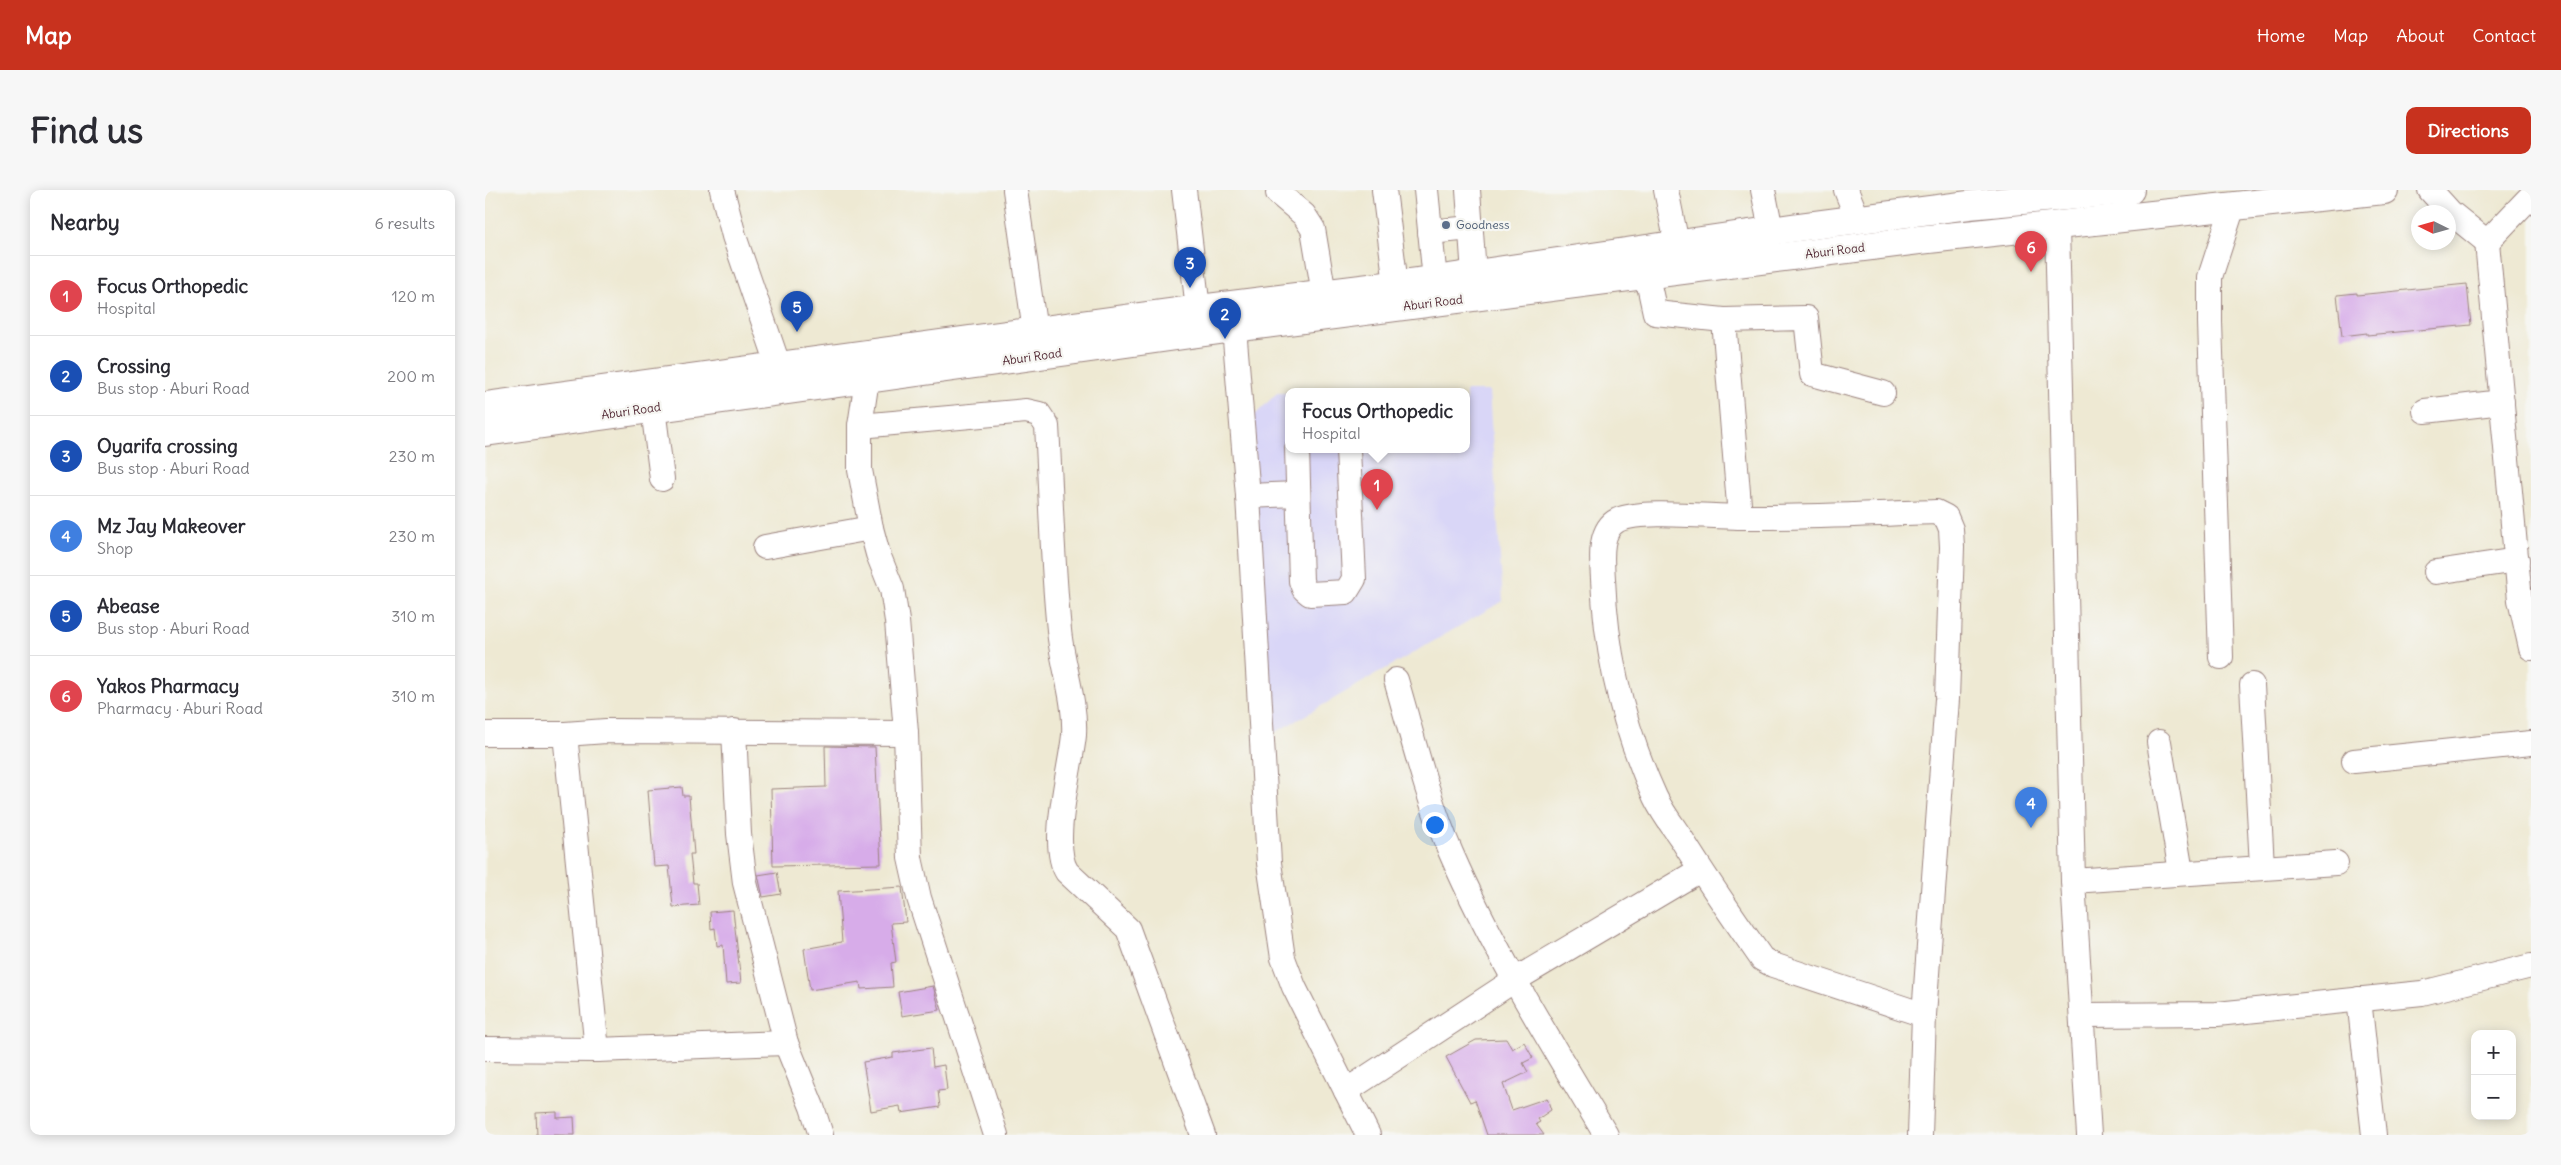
<!DOCTYPE html>
<html lang="en">
<head>
<meta charset="utf-8">
<style>
	:root { --surface:#fff; --page:#f7f7f7; --text:#2b2b33; --muted:#7c7c81; --line:#e1e1e2; --accent:#c8321e }
	body { margin:0; font-family:Delius,sans-serif; background:var(--page); color:var(--text) }
	.controls { position:absolute; right:15px; bottom:15px; display:grid; overflow:hidden; border-radius:10px; box-shadow:0 2px 12px #0003 }
	.controls button { width:45px; height:45px; display:grid; place-items:center; padding:0; border:0; border-bottom:1px solid var(--line); background:var(--surface); color:var(--text); font:25px sans-serif }
	.compass { position:absolute; left:1926px; top:15px; width:45px; height:45px; border-radius:50%; background:var(--surface); box-shadow:0 2px 12px #0003; rotate:275deg }
	.you { position:absolute; left:949px; top:634px; width:18px; height:18px; margin:-12px; border:4px solid #fff; border-radius:50%; background:#1a73e8; box-shadow:0 0 0 8px #1a73e833 }
	.badge { display:grid; place-items:center; width:32px; height:32px; border-radius:50%; background:var(--accent); color:#fff; font-size:16px; font-weight:700 }
	.pin { position:absolute; translate:-50% -41px; filter:drop-shadow(0 1px 2px #0008) }
	.pin::after { content:''; position:absolute; top:26px; width:18px; height:15px; background:inherit; clip-path:polygon(0 0,100% 0,50% 100%) }
	.popup { position:absolute; left:800px; top:198px; width:185px; height:65px; box-sizing:border-box; display:grid; place-content:center; border-radius:10px; background:var(--surface); filter:drop-shadow(0 1px 4px #0005); font-size:16px; white-space:nowrap; color:var(--muted) }
	.popup b { font-size:19px; color:var(--text) }
	.popup::after { content:''; position:absolute; left:50%; top:100%; margin-left:-10px; border:10px solid transparent; border-top-color:var(--surface) }
	.list { margin:0; padding:0; list-style:none }
	h2 { display:flex; justify-content:space-between; align-items:center; height:65px; margin:0; padding:0 20px; font-size:21px }
	h2 small { font-size:16px; font-weight:400; color:var(--muted) }
	.list li { display:grid; grid-template-columns:32px 1fr auto; gap:15px; align-items:center; box-sizing:border-box; height:80px; padding:0 20px; border-top:1px solid var(--line) }
	.list b { display:block; font-size:19px; white-space:nowrap }
	.list p { margin:0; font-size:16px; white-space:nowrap; color:var(--muted) }
	.list em { font-size:16px; font-style:normal; color:var(--muted) }
	.map { position:relative; flex:none; width:2046px; height:945px; overflow:hidden; border-radius:10px }
	header { display:flex; align-items:center; gap:30px; box-sizing:border-box; height:70px; padding:0 25px; background:var(--accent); color:#fff }
	header strong { font-size:24px }
	nav { display:flex; gap:28px; margin-inline-start:auto; font-size:18px }
	.intro { display:flex; align-items:center; justify-content:space-between; box-sizing:border-box; height:120px; padding:0 30px }
	h1 { margin:0; font-size:35px }
	.button { padding:12px 22px; border-radius:10px; background:var(--accent); color:#fff; font-size:18px; font-weight:700 }
	main { display:flex; gap:30px; padding:0 30px }
	aside { flex:1; background:var(--surface); border-radius:10px; box-shadow:0 2px 12px #0003 }
	.map>svg:first-child { display:block }
	.built { fill:#d9d6f7 }
	.building { fill:#d7ace9 }
	.lines { fill:none; stroke-linecap:round; stroke-linejoin:round }
	.minor-casing { stroke:#9c847f; stroke-width:26 }
	.highway-casing { stroke:#9c847f; stroke-width:30 }
	.minor { stroke:#fff; stroke-width:24 }
	.highway { stroke:#fff; stroke-width:28 }
	.service-dot { fill:#5c6f8a; stroke:#f6f6f2; stroke-width:2 }
	.labels { text-anchor:middle; stroke-width:4.5; stroke-linejoin:round; paint-order:stroke }
	.service-label { font-size:12px; fill:#4e5e75; stroke:#f6f6f2; text-anchor:start }
	.street-label { font-size:12px; fill:#4a1f2b; stroke:#f6f6f2 }
</style>
</head>
<body>
<header>
<strong>Map</strong>
<nav><a>Home</a><a>Map</a><a>About</a><a>Contact</a></nav>
</header>
<div class="intro"><h1>Find us</h1><a class="button">Directions</a></div>
<main>
<aside>
<h2>Nearby<small>6 results</small></h2>
<ul class="list">
<li><span class="badge" style="background:#e0444e">1</span><div><b>Focus Orthopedic</b><p>Hospital</p></div><em>120 m</em></li>
<li><span class="badge" style="background:#1a4fb4">2</span><div><b>Crossing</b><p>Bus stop · Aburi Road</p></div><em>200 m</em></li>
<li><span class="badge" style="background:#1a4fb4">3</span><div><b>Oyarifa crossing</b><p>Bus stop · Aburi Road</p></div><em>230 m</em></li>
<li><span class="badge" style="background:#3f7fe0">4</span><div><b>Mz Jay Makeover</b><p>Shop</p></div><em>230 m</em></li>
<li><span class="badge" style="background:#1a4fb4">5</span><div><b>Abease</b><p>Bus stop · Aburi Road</p></div><em>310 m</em></li>
<li><span class="badge" style="background:#e0444e">6</span><div><b>Yakos Pharmacy</b><p>Pharmacy · Aburi Road</p></div><em>310 m</em></li>
</ul>
</aside>
<div class="map">
<svg width="2046" height="945" viewBox="0 0 2046 945">
	<rect width="100%" height="100%" fill="#f6f6f2"/>
	<filter id="ink" filterUnits="userSpaceOnUse"><feTurbulence type="fractalNoise" baseFrequency=".02" numOctaves="2"/><feDisplacementMap in="SourceGraphic" scale="10" xChannelSelector="R" yChannelSelector="G"/><feConvolveMatrix kernelMatrix="1 2 1 2 8 2 1 2 1" color-interpolation-filters="sRGB"/></filter>
	<filter id="wash" filterUnits="userSpaceOnUse"><feTurbulence type="fractalNoise" baseFrequency=".0096" numOctaves="4" result="noise"/><feDisplacementMap in="SourceGraphic" scale="20" xChannelSelector="R" yChannelSelector="G"/><feGaussianBlur stdDeviation="1.12" result="paint"/><feColorMatrix in="noise" values="0 0 0 0 0 0 0 0 0 0 0 0 0 0 0 0 0 1.4 0 .05"/><feComposite in="paint" operator="in"/></filter>
	<g filter="url(#wash)">
		<rect width="100%" height="100%" fill="#eee9d3"/>
		<path class="built" d="M981,201H1004L1018,411L786,545L767,228L792,203H803V259H981Z"/>
		<g id="blocks">
			<g class="building">
				<path d="M1982,94L1986,135L1882,145V143L1857,146L1852,105L1872,103V105Z"/>
				<path d="M340,556L390,557L396,674L288,676L286,599L341,597Z"/>
				<path d="M197,597L198,606H204L209,664H205L208,693H212L214,715L188,717L184,676L169,677L163,600Z"/>
				<path d="M292,682L296,704L278,707L273,685Z"/>
				<path d="M417,697L421,732L406,733L411,772L406,773L408,797L376,799L375,792L325,800L319,759L357,752L353,701Z"/>
				<path d="M248,720L256,793L241,794L238,755L232,756L230,738L226,739L225,722Z"/>
				<path d="M448,796L455,820L417,826L413,802Z"/>
				<path d="M1021,849L1027,859L1039,852L1048,868L1038,873L1043,882L1018,894L1027,920L1062,908L1066,920L1053,929L1055,932L1051,934L1059,945H1002L990,910L985,912L961,867L991,850Z"/>
				<path d="M446,858L448,877L459,875L462,900L453,901L455,917L416,923L415,916L386,921L378,872L408,867V863Z"/>
				<path d="M72,922V928L89,927L90,945H52L51,923Z"/>
			</g>
		</g>
	</g>
	<g filter="url(#ink)">
		<use href="#blocks" fill-opacity="0" stroke="#9c847f" stroke-width="1"/>
		<g class="lines">
			<defs>
				<g id="minor">
					<path d="M237,0L249,46L294,177"/>
					<path d="M530,0L550,142"/>
					<path d="M699,0L713,119"/>
					<path d="M899,0L911,95"/>
					<path d="M941,0L950,90"/>
					<path d="M983,0L989,84"/>
					<path d="M1181,0L1192,54"/>
					<path d="M1278,0L1286,40"/>
					<path d="M1361,0L1373,30"/>
					<path d="M1945,0L1965,22L2002,52L2046,6"/>
					<path d="M793,3L819,25L828,39L839,104"/>
					<path d="M1572,36L1588,691L1604,945"/>
					<path d="M945,42L986,38"/>
					<path d="M2002,52L2035,410L2046,458"/>
					<path d="M1162,86L1170,123L1239,130L1321,128L1327,184L1398,203"/>
					<path d="M1239,130L1255,327"/>
					<path d="M749,138L763,306L784,673L798,768L809,797L883,945"/>
					<path d="M382,189L375,236V280L386,338L393,364L407,399L412,431L421,543L425,668L434,708L511,945"/>
					<path d="M168,218L177,289"/>
					<path d="M1940,221L2017,212"/>
					<path d="M375,236L541,221L554,224L562,236C566,304 567,372 574,440C577,475 591,509 589,545C586,578 564,655 582,682L643,739L718,945"/>
					<path d="M812,259L816,391L819,399L825,404L861,402L869,389L863,259"/>
					<path d="M763,306L813,304"/>
					<path d="M280,357L386,338"/>
					<path d="M1951,382L2032,370"/>
					<path d="M1736,467L1725,132V87L1748,16"/>
					<path d="M911,490C928,548 942,608 966,663C1009,762 1066,853 1121,945"/>
					<path d="M1767,495L1777,676"/>
					<path d="M249,541L254,644L260,693L301,853L327,917L336,945"/>
					<path d="M0,544H80L121,541L421,543"/>
					<path d="M80,544L112,860"/>
					<path d="M1674,552L1696,682"/>
					<path d="M1869,571L2046,553"/>
					<path d="M1588,691L1851,673"/>
					<path d="M1874,809L1889,945"/>
					<path d="M1597,825L1732,824L1937,803L2046,776"/>
					<path d="M0,859L112,860L301,853"/>
					<path d="M861,901L1028,791L1215,680"/>
					<path d="M1435,945L1439,825L1462,509L1467,357L1466,339L1461,327L1451,322C1385,324 1319,328 1253,327C1225,327 1157,319 1133,330C1113,340 1117,371 1118,389C1121,464 1139,539 1170,607C1177,622 1187,635 1196,648C1221,689 1249,729 1277,769L1288,775L1439,825"/>
				</g>
				<g id="highway">
					<path d="M0,216L713,119L950,90L1313,37L1484,15L1645,0"/>
					<path d="M0,242L749,138L1298,67L1434,50L1899,0"/>
				</g>
			</defs>
			<use href="#minor" class="minor-casing"/>
			<use href="#highway" class="highway-casing"/>
			<use href="#minor" class="minor"/>
			<use href="#highway" class="highway"/>
		</g>
	</g>
	<circle class="service-dot" cx="961" cy="35" r="5"/>
	<g class="labels">
		<g class="service-label">
			<text x="971" y="39">Goodness</text>
		</g>
		<g class="street-label">
			<text transform="translate(1350 61) rotate(-7)" y="4">Aburi Road</text>
			<text transform="translate(948 113) rotate(-7)" y="4">Aburi Road</text>
			<text transform="translate(547 167) rotate(-8)" y="4">Aburi Road</text>
			<text transform="translate(146 221) rotate(-8)" y="4">Aburi Road</text>
		</g>
	</g>
</svg>
<div class="controls">
<button>+</button>
<button>−</button>
</div>
<svg class="compass" viewBox="-18 -18 36 36"><path d="M0-13l5 13h-10z" fill="#e53935"/><path d="M0 13l5-13h-10z" fill="#7c7c81"/></svg>
<div class="you"></div>
<div class="pin badge" style="left:892px;top:320px;background:#e0444e">1</div>
<div class="popup"><b>Focus Orthopedic</b>Hospital</div>
<div class="pin badge" style="left:740px;top:149px;background:#1a4fb4">2</div>
<div class="pin badge" style="left:705px;top:98px;background:#1a4fb4">3</div>
<div class="pin badge" style="left:1546px;top:638px;background:#3f7fe0">4</div>
<div class="pin badge" style="left:312px;top:142px;background:#1a4fb4">5</div>
<div class="pin badge" style="left:1546px;top:82px;background:#e0444e">6</div>
</div>
</main>
</body>
</html>
